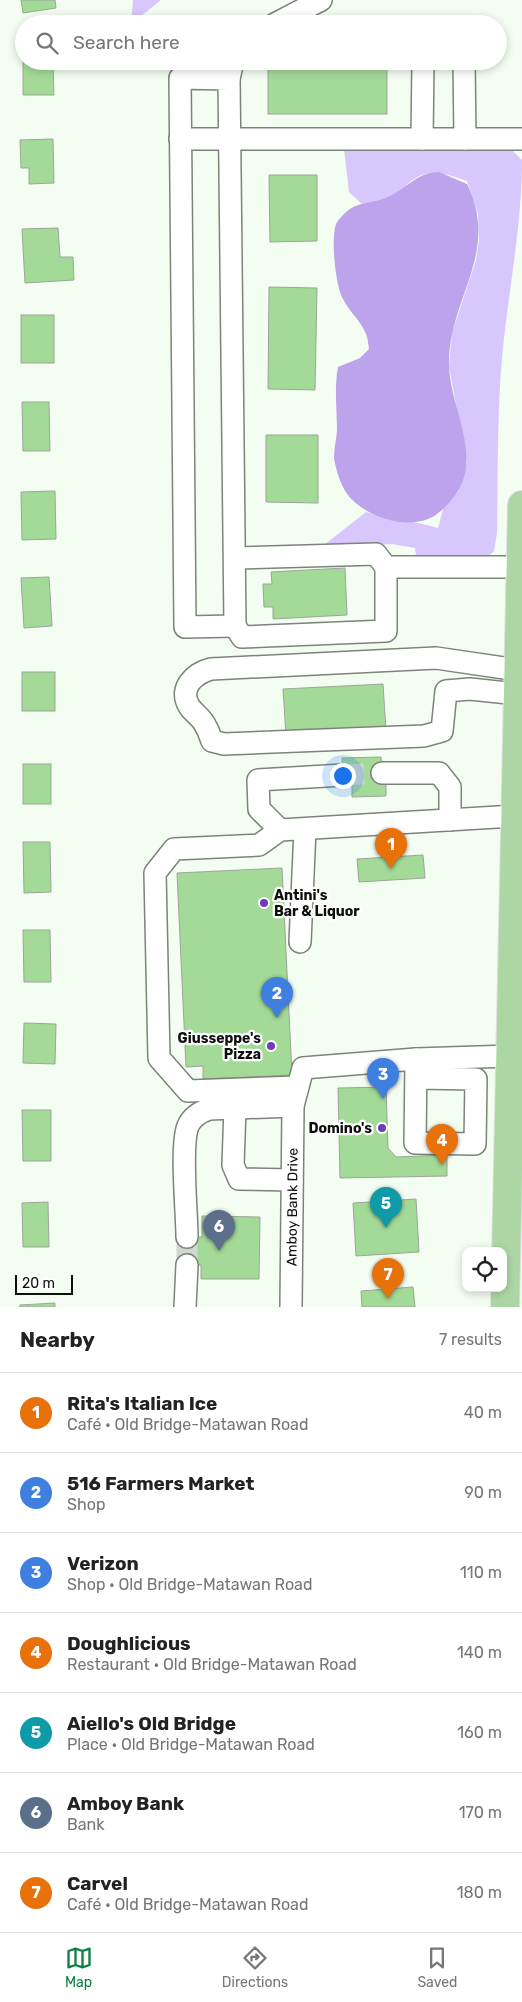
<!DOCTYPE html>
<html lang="en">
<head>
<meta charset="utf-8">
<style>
	:root { --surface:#fff; --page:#f6f6f6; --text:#222; --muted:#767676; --line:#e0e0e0; --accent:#0b8043 }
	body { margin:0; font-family:Rubik,sans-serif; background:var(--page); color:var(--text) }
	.controls { position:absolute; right:15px; bottom:15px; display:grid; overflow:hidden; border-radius:10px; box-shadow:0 2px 8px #0003 }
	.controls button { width:45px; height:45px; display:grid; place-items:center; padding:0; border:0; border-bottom:1px solid var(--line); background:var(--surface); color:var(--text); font:25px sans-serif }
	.scale { position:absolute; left:15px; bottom:12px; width:58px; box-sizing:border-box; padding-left:5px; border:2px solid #0c0f0c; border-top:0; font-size:14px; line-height:18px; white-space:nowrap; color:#0c0f0c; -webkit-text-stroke:4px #fff; paint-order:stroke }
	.you { position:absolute; left:342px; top:775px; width:18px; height:18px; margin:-12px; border:4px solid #fff; border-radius:50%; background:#1a73e8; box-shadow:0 0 0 8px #1a73e833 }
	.badge { display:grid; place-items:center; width:32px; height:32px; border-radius:50%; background:var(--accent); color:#fff; font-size:16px; font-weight:700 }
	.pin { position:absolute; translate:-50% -41px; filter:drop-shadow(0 1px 2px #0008) }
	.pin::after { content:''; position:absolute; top:26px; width:18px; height:15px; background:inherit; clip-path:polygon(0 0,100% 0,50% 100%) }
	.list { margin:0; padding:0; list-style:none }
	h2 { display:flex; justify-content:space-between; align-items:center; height:65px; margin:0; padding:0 20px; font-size:21px }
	h2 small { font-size:16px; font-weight:400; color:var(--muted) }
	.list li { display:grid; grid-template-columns:32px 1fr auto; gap:15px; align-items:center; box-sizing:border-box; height:80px; padding:0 20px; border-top:1px solid var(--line) }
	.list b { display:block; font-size:19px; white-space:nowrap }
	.list p { margin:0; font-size:16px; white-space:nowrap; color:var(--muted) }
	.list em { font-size:16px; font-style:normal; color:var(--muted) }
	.icon { flex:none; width:28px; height:28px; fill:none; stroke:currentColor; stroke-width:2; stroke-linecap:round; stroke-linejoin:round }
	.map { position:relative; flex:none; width:522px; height:1307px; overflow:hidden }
	.search { position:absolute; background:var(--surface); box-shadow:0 2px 8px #0003; left:15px; right:15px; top:15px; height:55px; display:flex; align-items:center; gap:12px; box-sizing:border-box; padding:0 18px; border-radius:28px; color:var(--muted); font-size:19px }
	.sheet { height:625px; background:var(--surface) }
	nav { display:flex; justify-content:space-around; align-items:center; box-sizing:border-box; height:70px; border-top:1px solid var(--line); background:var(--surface); font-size:14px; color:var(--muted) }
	nav a { display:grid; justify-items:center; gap:2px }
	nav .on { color:var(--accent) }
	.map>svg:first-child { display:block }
	.green { fill:#d8c7fc }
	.water { fill:#bca3ec }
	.building { fill:#a3da98; stroke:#9ca59a }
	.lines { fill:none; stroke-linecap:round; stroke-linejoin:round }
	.minor-tunnel { stroke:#d0d9cf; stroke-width:21; stroke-dasharray:21 11; stroke-linecap:butt }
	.minor-casing { stroke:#7c847a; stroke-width:24 }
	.major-casing { stroke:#ddd; stroke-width:30 }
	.minor { stroke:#fff; stroke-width:21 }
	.major { stroke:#acd7a4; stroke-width:28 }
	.poi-dot { fill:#713db4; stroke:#fff; stroke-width:2 }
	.labels { text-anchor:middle; stroke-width:4.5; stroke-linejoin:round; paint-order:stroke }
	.poi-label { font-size:14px; font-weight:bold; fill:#0c0f0c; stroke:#fff; text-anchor:end }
	.street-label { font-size:14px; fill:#0c0f0c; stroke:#fff }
</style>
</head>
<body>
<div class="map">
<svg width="522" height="1307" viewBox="0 0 522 1307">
	<rect width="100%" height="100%" fill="#f3fdf1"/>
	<g class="green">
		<path d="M133,0H161L131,24Z"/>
		<path d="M344,149H507L513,151L522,160C522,227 508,292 502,358C497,416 498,475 497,533L494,551L490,555L417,562L415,548L392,544L319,549L366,512C390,519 414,521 438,528L443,509L458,492L467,462L449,367L452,333L476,260L479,240L478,214L467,181C447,174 429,167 411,181C407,184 404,189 399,192C388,199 374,201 362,204L349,192Z"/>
	</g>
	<path class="water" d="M439,172L467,184C501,254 448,297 449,366C450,406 481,453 458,491C452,501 439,515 428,519C401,530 355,513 343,487C339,479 335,466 334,458C334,449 336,440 337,431C337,410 334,388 338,367L360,358L369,349C368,344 368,338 366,334C360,319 345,308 340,292C335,276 331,239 336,224C338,220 343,215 346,212C357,202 372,203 385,198C407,190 414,173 439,172Z"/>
	<g class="building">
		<path d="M21,0H55L56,8L23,13Z"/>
		<path d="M23,52L24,61H53L54,95H23Z"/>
		<rect x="268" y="61" width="119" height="53"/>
		<path d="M53,139L54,183L29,184V168H21L20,140Z"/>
		<path d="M269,175H317V241L270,242Z"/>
		<path d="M58,228L60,257H73L74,280L25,283L22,229Z"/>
		<path d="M269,287L317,288L315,390L268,389Z"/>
		<rect x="21" y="315" width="33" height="48"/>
		<path d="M22,402H49L50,451H23Z"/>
		<path d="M266,435H318V503L266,502Z"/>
		<path d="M55,491L56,539L22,540L21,492Z"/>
		<path d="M345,568L347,615L273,619V607H264L263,584H272L271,572Z"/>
		<path d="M49,577L52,626L24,628L21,578Z"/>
		<rect x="22" y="672" width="33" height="39"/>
		<path d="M383,684L386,731L286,736L283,689Z"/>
		<path d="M381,757L383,784L386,783V796L352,797V785H344L342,758Z"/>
		<rect x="23" y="764" width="28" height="40"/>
		<path d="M23,842H50L51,892L24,893Z"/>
		<path d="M423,855L425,878L359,882L357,859Z"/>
		<path d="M282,868L292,1075L203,1079V1066L186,1067L177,873Z"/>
		<path d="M23,930H50L51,982H24Z"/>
		<path d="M24,1023L56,1024L55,1064L23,1063Z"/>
		<path d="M386,1087L388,1148L396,1157L447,1155V1176L340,1178L338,1088Z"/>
		<path d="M22,1110H51V1161H23Z"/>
		<path d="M416,1199L419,1252L356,1256L353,1203Z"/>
		<path d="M48,1202L49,1247H23L22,1203Z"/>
		<path d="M202,1216L260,1217L259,1279H201V1265L178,1264V1237H202Z"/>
		<path d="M413,1287L415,1307H362L361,1291Z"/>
		<path d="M55,1303V1307H20V1305Z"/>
	</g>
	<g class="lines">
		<g class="minor-tunnel">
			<path d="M343,775L382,773"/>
			<path d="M187,1265V1237"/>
		</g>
		<defs>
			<g id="minor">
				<path d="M275,24L321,0"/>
				<path d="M464,61L465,139"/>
				<path d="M180,78L229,79L235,626L185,627Z"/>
				<path d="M229,79L233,61"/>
				<path d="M180,139H522"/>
				<path d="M422,139L423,61"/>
				<path d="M235,558L376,554L386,567H520"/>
				<path d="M235,626L242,637L386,631V567"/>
				<path d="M517,694L470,689L446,691L442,731L424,736L224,744L212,741C210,737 209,731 206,727C203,718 193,713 189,706C178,688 195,673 211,669L436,658L517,670"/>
				<path d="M382,773H439L450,787V820"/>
				<path d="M280,830L259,809L258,780L343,775"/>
				<path d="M300,942L305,829"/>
				<path d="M416,1078L476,1079L475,1144L415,1143L416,1059"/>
				<path d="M297,1087L188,1091L159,1058L155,873L174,849L259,845L280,830L515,816"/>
				<path d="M235,1108L233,1165L239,1179L292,1180"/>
				<path d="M187,1237C187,1212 180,1146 188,1126C192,1117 200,1112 209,1109L293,1106"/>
				<path d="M185,1307L187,1265"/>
				<path id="s1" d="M291,1307L293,1106L303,1068L416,1059L510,1056"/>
			</g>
			<path id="major" d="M505,1307L522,505"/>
		</defs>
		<use href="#minor" class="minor-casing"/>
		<use href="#major" class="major-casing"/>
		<use href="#minor" class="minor"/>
		<use href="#major" class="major"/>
	</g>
	<g class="poi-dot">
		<circle cx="264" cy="903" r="5"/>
		<circle cx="271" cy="1046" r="5"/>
		<circle cx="382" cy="1128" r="5"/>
	</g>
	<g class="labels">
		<g class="poi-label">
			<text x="274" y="900" text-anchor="start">Antini's<tspan x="274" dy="16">Bar &amp; Liquor</tspan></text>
			<text x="261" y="1043">Giusseppe's<tspan x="261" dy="16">Pizza</tspan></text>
			<text x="372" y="1133">Domino's</text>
		</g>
		<g class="street-label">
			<text dy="5" stroke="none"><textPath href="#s1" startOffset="100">Amboy Bank Drive</textPath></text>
		</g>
	</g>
</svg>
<div class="controls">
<button><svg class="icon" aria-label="locate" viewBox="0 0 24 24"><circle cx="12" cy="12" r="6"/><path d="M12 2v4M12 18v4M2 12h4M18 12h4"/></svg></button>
</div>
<div class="scale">20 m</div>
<div class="you"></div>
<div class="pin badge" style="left:391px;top:869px;background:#e8710a">1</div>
<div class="pin badge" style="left:277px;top:1018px;background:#3f7fe0">2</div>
<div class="pin badge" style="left:383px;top:1099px;background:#3f7fe0">3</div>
<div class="pin badge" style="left:442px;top:1165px;background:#e8710a">4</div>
<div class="pin badge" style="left:386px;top:1228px;background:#0f9aa8">5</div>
<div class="pin badge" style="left:219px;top:1251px;background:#5c6f8a">6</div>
<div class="pin badge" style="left:388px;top:1299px;background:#e8710a">7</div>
<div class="search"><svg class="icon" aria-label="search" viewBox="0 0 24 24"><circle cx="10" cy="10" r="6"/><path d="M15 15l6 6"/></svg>Search here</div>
</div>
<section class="sheet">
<h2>Nearby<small>7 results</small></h2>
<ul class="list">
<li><span class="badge" style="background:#e8710a">1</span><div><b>Rita's Italian Ice</b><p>Café · Old Bridge-Matawan Road</p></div><em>40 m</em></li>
<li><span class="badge" style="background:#3f7fe0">2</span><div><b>516 Farmers Market</b><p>Shop</p></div><em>90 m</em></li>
<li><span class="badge" style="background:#3f7fe0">3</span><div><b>Verizon</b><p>Shop · Old Bridge-Matawan Road</p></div><em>110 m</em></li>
<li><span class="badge" style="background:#e8710a">4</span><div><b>Doughlicious</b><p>Restaurant · Old Bridge-Matawan Road</p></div><em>140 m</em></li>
<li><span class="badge" style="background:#0f9aa8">5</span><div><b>Aiello's Old Bridge</b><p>Place · Old Bridge-Matawan Road</p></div><em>160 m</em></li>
<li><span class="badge" style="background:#5c6f8a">6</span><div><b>Amboy Bank</b><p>Bank</p></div><em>170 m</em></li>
<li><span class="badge" style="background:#e8710a">7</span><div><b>Carvel</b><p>Café · Old Bridge-Matawan Road</p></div><em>180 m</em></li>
</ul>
</section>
<nav>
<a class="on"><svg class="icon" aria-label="map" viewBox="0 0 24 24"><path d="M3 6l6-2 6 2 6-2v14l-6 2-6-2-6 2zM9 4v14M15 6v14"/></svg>Map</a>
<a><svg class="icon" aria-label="directions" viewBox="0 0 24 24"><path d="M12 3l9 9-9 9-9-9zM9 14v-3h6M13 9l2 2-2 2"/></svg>Directions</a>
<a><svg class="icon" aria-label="saved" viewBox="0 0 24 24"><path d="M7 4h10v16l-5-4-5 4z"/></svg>Saved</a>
</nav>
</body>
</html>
